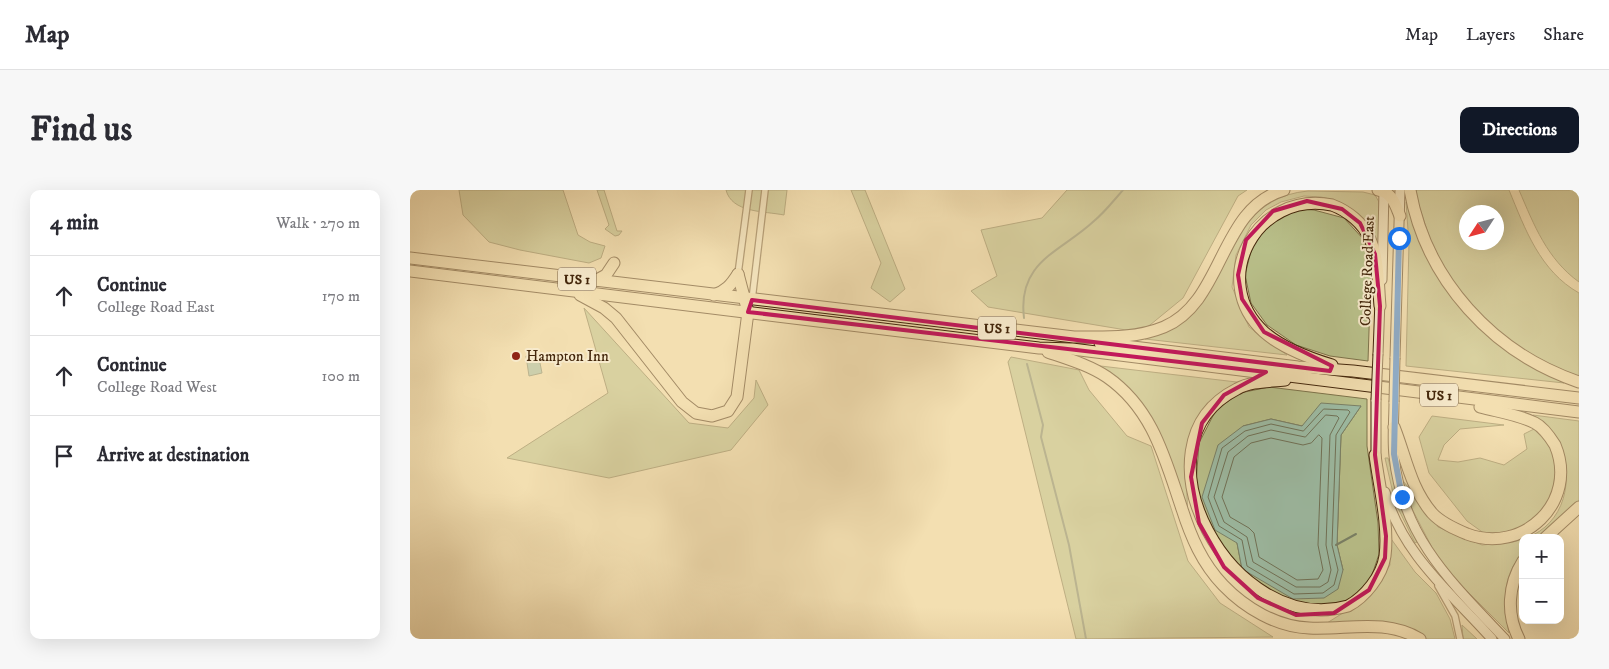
<!DOCTYPE html>
<html lang="en">
<head>
<meta charset="utf-8">
<style>
	:root { --surface:#fff; --page:#f7f7f7; --text:#2b2b33; --muted:#7c7c81; --line:#e1e1e2; --accent:#111827 }
	body { margin:0; font-family:"IM FELL DW Pica",serif; background:var(--page); color:var(--text) }
	.controls { position:absolute; right:15px; bottom:15px; display:grid; overflow:hidden; border-radius:10px; box-shadow:0 5px 20px #0002 }
	.controls button { width:45px; height:45px; display:grid; place-items:center; padding:0; border:0; border-bottom:1px solid var(--line); background:var(--surface); color:var(--text); font:25px sans-serif }
	.compass { position:absolute; left:1049px; top:15px; width:45px; height:45px; border-radius:50%; background:var(--surface); box-shadow:0 5px 20px #0002; rotate:234deg }
	.stop { position:absolute; width:15px; height:15px; margin:-11px; border:4px solid #1a73e8; border-radius:50%; background:#fff }
	.stop.end { background:#1a73e8; border-color:#fff; box-shadow:0 1px 5px #0008 }
	.list { margin:0; padding:0; list-style:none }
	h2 { display:flex; justify-content:space-between; align-items:center; height:65px; margin:0; padding:0 20px; font-size:21px }
	h2 small { font-size:16px; font-weight:400; color:var(--muted) }
	.list li { display:grid; grid-template-columns:32px 1fr auto; gap:15px; align-items:center; box-sizing:border-box; height:80px; padding:0 20px; border-top:1px solid var(--line) }
	.list b { display:block; font-size:19px; white-space:nowrap }
	.list p { margin:0; font-size:16px; white-space:nowrap; color:var(--muted) }
	.list em { font-size:16px; font-style:normal; color:var(--muted) }
	.icon { flex:none; width:28px; height:28px; fill:none; stroke:currentColor; stroke-width:2; stroke-linecap:round; stroke-linejoin:round }
	.map { position:relative; flex:none; width:1169px; height:449px; overflow:hidden; border-radius:10px }
	header { display:flex; align-items:center; gap:30px; box-sizing:border-box; height:70px; padding:0 25px; background:var(--surface); border-bottom:1px solid var(--line) }
	header strong { font-size:24px }
	nav { display:flex; gap:28px; margin-inline-start:auto; font-size:18px }
	.intro { display:flex; align-items:center; justify-content:space-between; box-sizing:border-box; height:120px; padding:0 30px }
	h1 { margin:0; font-size:35px }
	.button { padding:12px 22px; border-radius:10px; background:var(--accent); color:#fff; font-size:18px; font-weight:700 }
	main { display:flex; gap:30px; padding:0 30px }
	aside { flex:1; background:var(--surface); border-radius:10px; box-shadow:0 5px 20px #0002 }
	.map>svg:first-child { display:block }
	.green { fill:#bac28c; stroke:#7e744c; fill-rule:evenodd }
	.water { fill:#9dbda6; stroke:#798168 }
	.lines { fill:none; stroke-linecap:round; stroke-linejoin:round }
	.shore { stroke:#707258; stroke-width:1 }
	.stream { stroke:#798168; stroke-width:2 }
	.street-casing { stroke:#6f5434; stroke-width:8 }
	.secondary-casing { stroke:#43260b; stroke-width:11 }
	.highway-casing { stroke:#43260b; stroke-width:13 }
	.street { stroke:#f7eacc; stroke-width:5.5 }
	.secondary { stroke:#f7eacc; stroke-width:9 }
	.highway { stroke:#f3dfb1; stroke-width:11 }
	.secondary-bridge-casing { stroke:#43260b; stroke-width:11; stroke-linecap:butt }
	.secondary-bridge { stroke:#f7eacc; stroke-width:9 }
	.route { stroke:#1a73e8; stroke-width:6 }
	.marked { fill:none; stroke:#c2185b; stroke-width:4; stroke-linejoin:round }
	.poi-dot { fill:#8f2418; stroke:#f7eacc; stroke-width:2 }
	.labels { text-anchor:middle; stroke-width:4; stroke-linejoin:round; paint-order:stroke }
	.shield { fill:#f7eacc; stroke:#796145; stroke-width:1 }
	.shield-label { font-size:14px; font-weight:bold; fill:#43260b }
	.street-label { font-size:15px; fill:#43260b; stroke:#f7eacc }
	.poi-label { font-size:15px; fill:#43260b; stroke:#f7eacc; text-anchor:start }
</style>
</head>
<body>
<header>
<strong>Map</strong>
<nav><a>Map</a><a>Layers</a><a>Share</a></nav>
</header>
<div class="intro"><h1>Find us</h1><a class="button">Directions</a></div>
<main>
<aside>
<h2>4 min<small>Walk · 270 m</small></h2>
<ul class="list">
<li><svg class="icon" aria-label="ahead" viewBox="0 0 24 24"><path d="M12 20V5M6 11l6-6 6 6"/></svg><div><b>Continue</b><p>College Road East</p></div><em>170 m</em></li>
<li><svg class="icon" aria-label="ahead" viewBox="0 0 24 24"><path d="M12 20V5M6 11l6-6 6 6"/></svg><div><b>Continue</b><p>College Road West</p></div><em>100 m</em></li>
<li><svg class="icon" aria-label="arrive" viewBox="0 0 24 24"><path d="M6 21V4h12l-3 4 3 4H6"/></svg><div><b>Arrive at destination</b></div></li>
</ul>
</aside>
<div class="map">
<svg width="1169" height="449" viewBox="0 0 1169 449">
	<rect width="100%" height="100%" fill="#f3dfb1"/>
	<filter id="stains"><feTurbulence type="fractalNoise" baseFrequency=".004" numOctaves="4"/><feColorMatrix values="0 0 0 0 .2 0 0 0 0 .09 0 0 0 0 .02 0 0 0 .5 -.17"/></filter>
	<radialGradient id="worn" r=".72"><stop offset=".6" stop-color="#630" stop-opacity="0"/><stop offset="1" stop-color="#630" stop-opacity=".3"/></radialGradient>
	<g class="green">
		<path d="M49,0H153L168,45L180,52L195,56L191,68L179,73L110,60L79,52L53,25Z"/>
		<path d="M187,0H194L207,41H212L209,45L205,46L195,39L199,35Z"/>
		<path d="M316,0H377L374,25C354,21 322,23 316,0Z"/>
		<path d="M441,0H455L495,99L480,112L461,98L471,73Z"/>
		<path d="M657,0H837L828,6L773,108L740,135L728,142L578,117L561,101L587,86L571,40L632,28Z"/>
		<path d="M1004,0H1099C1115,39 1130,81 1169,103V189L1142,177L1103,154L1059,115L1027,71ZM1056,22H1086V52H1056Z"/>
		<path d="M1109,0H1169V92C1137,69 1124,35 1109,0Z"/>
		<path d="M898,1L953,2L965,5L969,12V58L924,10L911,7L894,6L871,12L856,20L841,35L826,65L822,97L839,137L877,165L735,149C752,142 768,135 782,122C788,116 793,104 798,96C823,53 841,6 898,1Z"/>
		<path d="M996,12H998L1015,63L1048,115L1108,167L1154,193L996,176L999,54Z"/>
		<path d="M890,19L904,20L934,28L956,52L961,81L958,171L920,166L886,155L857,135L841,113L835,85L842,57L864,27Z"/>
		<path d="M174,118L279,233L318,238L344,208L346,190L358,215L321,260L199,288L97,268L198,203Z"/>
		<path d="M601,167L669,180L679,200L717,246L741,256L778,371L810,413L863,447L666,449L598,172Z"/>
		<path d="M682,175L835,193C823,201 808,209 797,219C771,242 777,298 778,330L748,241Z"/>
		<path d="M859,197L957,209V256L968,333L969,364L961,388L950,403L928,419L893,424L840,399L801,356L785,307L789,253L806,220L830,203ZM951,216L931,245L927,355L933,380L832,379L827,353L833,236L861,229L892,236Z"/>
		<path d="M1123,225L1169,231V312L1130,348H1116C1155,334 1165,289 1149,254C1145,244 1131,234 1123,225Z"/>
		<path d="M1022,226L1094,235L1050,239L1034,255L1028,270L1048,272L1070,268L1094,275L1117,259L1114,244L1124,239L1142,258L1151,279L1144,315L1114,341L1075,344L1057,331L1019,283L1009,247Z"/>
		<path d="M975,268H978L991,317L1007,352L1005,353L985,312Z"/>
		<path d="M991,288L1028,337L1072,355L1103,352L1113,349V364C1091,384 1094,416 1099,443L1031,375L997,309Z"/>
		<path d="M979,346L1005,382L1026,403L1040,429L1045,449H1013L1001,438L960,433H917L960,406L980,375Z"/>
		<path d="M1052,435L1067,449H1053Z"/>
	</g>
	<g class="water">
		<path d="M124,165L129,168L132,183L119,186L116,166Z"/>
		<path d="M911,213L951,216L931,245L927,355L933,380L928,399L914,408L883,409L832,379L827,353L805,340L792,307L808,255L833,236L861,229L892,236Z"/>
	</g>
	<g class="lines">
		<g class="shore">
			<path d="M914,219L938,220L940,222L926,245L922,355L928,380L924,395L913,403L884,404L837,376L832,350L809,336L798,307L812,258L835,241L861,234L893,241Z"/>
			<path d="M916,225L927,226L929,228L920,245L916,355L921,380L918,392L910,397H886L843,372L837,347L814,332L804,307L818,262L838,246L861,240L895,247Z"/>
			<path d="M909,245L912,248L908,355L913,380L908,389L887,390L849,367L844,343L839,338L820,327L812,307L824,267L841,253L861,248L893,255L901,253Z"/>
		</g>
		<g class="stream">
			<path d="M614,128C607,71 651,62 684,31C695,22 704,10 713,0"/>
			<path d="M617,174L633,235L631,247L659,355L676,449"/>
			<path d="M926,355L946,344"/>
		</g>
		<defs>
			<g id="street">
				<path d="M328,84L339,0"/>
				<path d="M342,110L355,0"/>
				<path d="M1028,396L1045,426L1050,449"/>
			</g>
			<g id="secondary">
				<path d="M972,90L974,0"/>
				<path d="M968,164L970,110"/>
				<path d="M985,168L990,0"/>
				<path d="M966,210V270"/>
				<path d="M984,212C984,230 982,248 984,266C992,347 1042,393 1095,449"/>
				<path d="M975,302C992,364 1041,403 1082,449"/>
			</g>
			<g id="highway">
				<path d="M968,0C982,2 985,14 990,26"/>
				<path d="M1000,0C1016,90 1083,163 1169,192"/>
				<path d="M0,68L664,147C694,147 725,149 754,137C814,112 809,18 874,0"/>
				<path d="M0,81L629,158L662,159L1169,222"/>
				<path d="M185,91L196,85L204,73"/>
				<path d="M170,105L194,118L206,128L272,212L286,223L302,226L318,221L327,207L338,122L328,84"/>
				<path d="M304,105C316,101 321,95 328,84"/>
				<path d="M690,153L888,177L943,181L1169,208"/>
				<path d="M638,162C658,169 679,175 697,187C743,219 755,269 772,319C781,347 792,373 813,395C835,418 867,437 899,438C938,440 974,428 1010,449"/>
				<path d="M922,175C899,168 872,158 854,142C798,91 846,0 922,15C938,21 953,33 960,49C969,69 968,94 970,116"/>
				<path d="M875,190C859,192 841,191 827,199C716,255 823,449 938,416C955,407 972,386 975,366C979,335 969,296 965,265"/>
				<path d="M984,237C996,267 1000,297 1022,323C1031,333 1045,339 1057,344C1113,365 1169,312 1145,255C1140,247 1133,237 1125,233C1107,224 1089,222 1070,217"/>
				<path d="M1135,348L1169,317"/>
				<path d="M1109,449C1096,424 1098,395 1113,371"/>
			</g>
		</defs>
		<use href="#street" class="street-casing"/>
		<use href="#secondary" class="secondary-casing"/>
		<use href="#highway" class="highway-casing"/>
		<use href="#street" class="street"/>
		<use href="#secondary" class="secondary"/>
		<use href="#highway" class="highway"/>
		<defs>
			<g id="secondary-bridge">
				<path d="M966,210L968,164"/>
				<path d="M984,212L985,168"/>
			</g>
		</defs>
		<use href="#secondary-bridge" class="secondary-bridge-casing"/>
		<use href="#secondary-bridge" class="secondary-bridge"/>
	</g>
	<g class="lines">
		<path class="route" d="M989,48L984,264L992,307"/>
	</g>
	<path d="M0 0H1169V449H0ZM897,11L932,19L950,33L965,64L970,116L965,265L976,346L975,368L959,400L924,423L886,425L848,408L814,377L789,333L781,287L792,233L814,205L856,182L338,122L342,110L920,181L922,176L854,142L832,109L828,85L836,50L863,21Z" fill="#f3dfb1" fill-opacity=".55" fill-rule="evenodd"/>
	<path class="marked" d="M897,11L932,19L950,33L965,64L970,116L965,265L976,346L975,368L959,400L924,423L886,425L848,408L814,377L789,333L781,287L792,233L814,205L856,182L338,122L342,110L920,181L922,176L854,142L832,109L828,85L836,50L863,21Z"/>
	<circle class="poi-dot" cx="106" cy="166" r="5"/>
	<g class="labels">
		<g class="shield">
			<rect x="148" y="77.5" width="38" height="23" rx="4"/>
			<rect x="568" y="126.5" width="38" height="23" rx="4"/>
			<rect x="1010" y="193.5" width="38" height="23" rx="4"/>
		</g>
		<g class="shield-label">
			<text x="167" y="94">US 1</text>
			<text x="587" y="143">US 1</text>
			<text x="1029" y="210">US 1</text>
		</g>
		<g class="street-label">
			<text transform="translate(957 81) rotate(-88)" y="5">College Road East</text>
		</g>
		<g class="poi-label">
			<text x="116" y="171">Hampton Inn</text>
		</g>
	</g>
	<rect width="100%" height="100%" filter="url(#stains)"/>
	<rect width="100%" height="100%" fill="url(#worn)"/>
</svg>
<div class="controls">
<button>+</button>
<button>−</button>
</div>
<svg class="compass" viewBox="-18 -18 36 36"><path d="M0-13l5 13h-10z" fill="#e53935"/><path d="M0 13l5-13h-10z" fill="#7c7c81"/></svg>
<div class="stop" style="left:989px;top:48px"></div>
<div class="stop end" style="left:992px;top:307px"></div>
</div>
</main>
</body>
</html>
